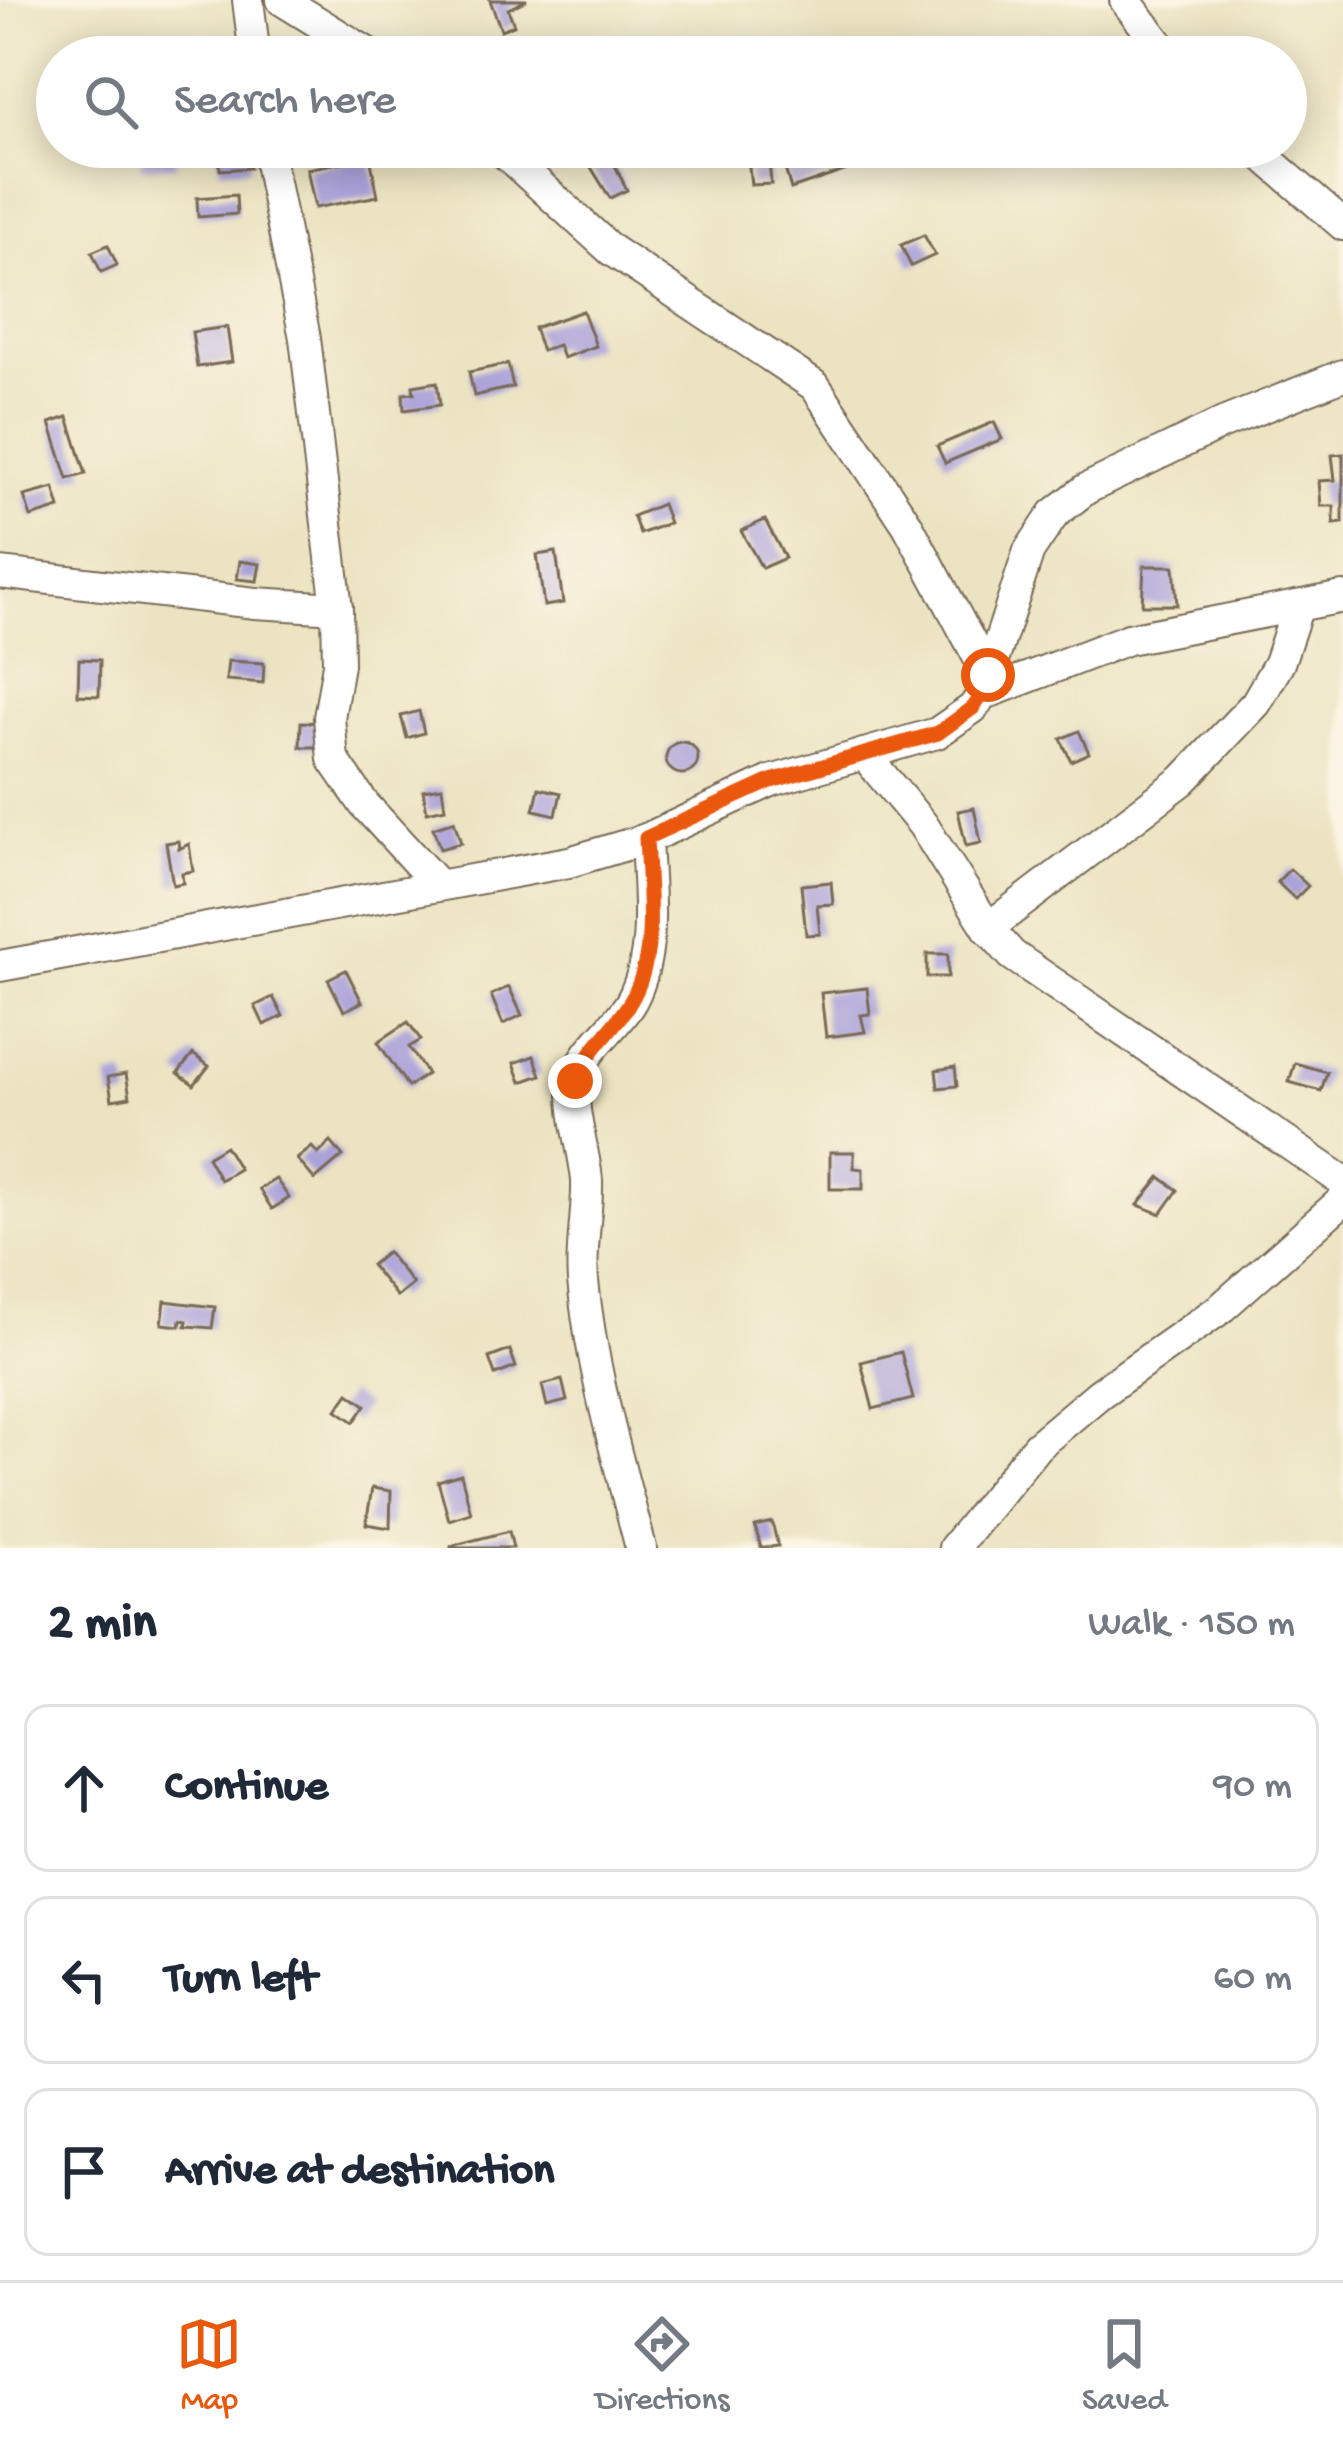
<!DOCTYPE html>
<html lang="en">
<head>
<meta charset="utf-8">
<style>
	:root { --surface:#fff; --page:#f6f6f7; --text:#1f2937; --muted:#747a83; --line:#e0e1e3; --accent:#ea580c }
	body { margin:0; font-family:"Gochi Hand",sans-serif; background:var(--page); color:var(--text) }
	.stop { position:absolute; width:36px; height:36px; margin:-27px; border:9px solid #ea580c; border-radius:50%; background:#fff }
	.stop.end { background:#ea580c; border-color:#fff; box-shadow:0 3px 12px #0008 }
	.list { margin:0; padding:0; list-style:none }
	h2 { display:flex; justify-content:space-between; align-items:center; height:156px; margin:0; padding:0 48px; font-size:51px }
	h2 small { font-size:39px; font-weight:400; color:var(--muted) }
	.list li { display:grid; grid-template-columns:78px 1fr auto; gap:36px; align-items:center; box-sizing:border-box; height:168px; margin:0 24px 24px; padding:0 24px; border:3px solid var(--line); border-radius:24px }
	.list b { display:block; font-size:45px; white-space:nowrap }
	.list em { font-size:39px; font-style:normal; color:var(--muted) }
	.icon { flex:none; width:66px; height:66px; fill:none; stroke:currentColor; stroke-width:2; stroke-linecap:round; stroke-linejoin:round }
	.map { position:relative; flex:none; width:1343px; height:1548px; overflow:hidden }
	.search { position:absolute; background:var(--surface); box-shadow:0 6px 30px #0003; left:36px; right:36px; top:36px; height:132px; display:flex; align-items:center; gap:30px; box-sizing:border-box; padding:0 42px; border-radius:66px; color:var(--muted); font-size:45px }
	.sheet { height:732px; background:var(--surface) }
	nav { display:flex; justify-content:space-around; align-items:center; box-sizing:border-box; height:168px; border-top:3px solid var(--line); background:var(--surface); font-size:33px; color:var(--muted) }
	nav a { display:grid; justify-items:center; gap:6px }
	nav .on { color:var(--accent) }
	.map>svg:first-child { display:block }
	.building { fill:#aba2d9 }
	.lines { fill:none; stroke-linecap:round; stroke-linejoin:round }
	.street-casing { stroke:#796b57; stroke-width:34 }
	.street { stroke:#fff; stroke-width:30 }
	.route { stroke:#ea580c; stroke-width:15 }
</style>
</head>
<body>
<div class="map">
<svg width="1343" height="1548" viewBox="0 0 1343 1548">
	<rect width="100%" height="100%" fill="#fcf5e5"/>
	<filter id="ink" filterUnits="userSpaceOnUse"><feTurbulence type="fractalNoise" baseFrequency=".00833" numOctaves="2"/><feDisplacementMap in="SourceGraphic" scale="24" xChannelSelector="R" yChannelSelector="G"/><feConvolveMatrix kernelMatrix="1 2 1 2 8 2 1 2 1" color-interpolation-filters="sRGB"/></filter>
	<filter id="wash" filterUnits="userSpaceOnUse"><feTurbulence type="fractalNoise" baseFrequency=".004" numOctaves="4" result="noise"/><feDisplacementMap in="SourceGraphic" scale="48" xChannelSelector="R" yChannelSelector="G"/><feGaussianBlur stdDeviation="2.7" result="paint"/><feColorMatrix in="noise" values="0 0 0 0 0 0 0 0 0 0 0 0 0 0 0 0 0 1.4 0 .05"/><feComposite in="paint" operator="in"/></filter>
	<g filter="url(#wash)">
		<rect width="100%" height="100%" fill="#ebe3c1"/>
		<g id="blocks">
			<g class="building">
				<path d="M490,0H527L508,9L514,25L501,30Z"/>
				<path d="M140,147H174L176,166L141,167Z"/>
				<path d="M802,147H838L847,170L791,189L781,155Z"/>
				<path d="M768,148L771,184L751,185L747,150Z"/>
				<path d="M248,151L250,168L220,170L218,154Z"/>
				<path d="M609,153L627,190L610,198L589,164Z"/>
				<path d="M370,157L378,196L315,208L307,169Z"/>
				<path d="M236,195L237,214L198,217L197,198Z"/>
				<path d="M924,235L935,255L911,266L901,245Z"/>
				<path d="M108,245L117,265L101,272L92,252Z"/>
				<path d="M583,311L596,346L563,358L558,345L542,351L534,328Z"/>
				<path d="M227,327L232,362L197,367L192,332Z"/>
				<path d="M508,364L513,387L474,396L469,372Z"/>
				<path d="M437,382L440,405L404,410L403,394L414,393L413,386Z"/>
				<path d="M68,417L86,474L68,479L50,423Z"/>
				<path d="M994,422L1002,439L945,463L937,446Z"/>
				<path d="M1343,454V523L1334,524V506H1321L1319,481L1335,480L1332,455Z"/>
				<path d="M54,488L60,508L31,517L24,496Z"/>
				<path d="M662,504L669,523L640,534L633,516Z"/>
				<path d="M765,520L785,558L762,568L741,531Z"/>
				<path d="M556,552L563,603L544,606L537,555Z"/>
				<path d="M240,561L260,564L257,581L237,579Z"/>
				<path d="M1144,566H1174L1177,605H1142Z"/>
				<path d="M79,659L100,660L99,696L78,695Z"/>
				<path d="M228,661L264,663L263,683L226,680Z"/>
				<path d="M419,711L424,733L407,738L401,716Z"/>
				<path d="M301,722L324,723L322,747H300Z"/>
				<path d="M1079,731L1089,753L1071,761L1061,739Z"/>
				<circle cx="682" cy="758" r="16"/>
				<path d="M442,787L445,808L427,812L423,790Z"/>
				<path d="M539,788L561,793L556,815L534,810Z"/>
				<path d="M974,808L981,843L966,846L958,811Z"/>
				<path d="M454,821L461,843L440,849L433,828Z"/>
				<path d="M178,841L179,849L189,844L193,871L182,873L183,883L173,885L166,843Z"/>
				<path d="M1290,869L1308,886L1295,899L1277,882Z"/>
				<path d="M831,882L833,904L817,905L820,934L806,935L801,885Z"/>
				<rect x="927" y="954" width="21" height="23"/>
				<path d="M346,970L362,1002L344,1011L328,979Z"/>
				<path d="M509,987L522,1015L503,1024L491,995Z"/>
				<path d="M867,988L870,1014L861,1015L865,1032L826,1037L821,993Z"/>
				<path d="M273,997L283,1016L264,1025L255,1006Z"/>
				<path d="M408,1022L421,1040L409,1047L427,1074L408,1087L378,1042Z"/>
				<path d="M193,1054L209,1066L194,1085L178,1073Z"/>
				<path d="M534,1056L541,1075L521,1082L514,1063Z"/>
				<path d="M1295,1063L1327,1072L1321,1091L1289,1082Z"/>
				<path d="M955,1067L957,1086L938,1088L936,1070Z"/>
				<path d="M126,1074L130,1097L112,1100L108,1077Z"/>
				<path d="M331,1142L343,1156L315,1180L297,1159L312,1147L318,1154Z"/>
				<path d="M225,1146L239,1169L220,1180L207,1157Z"/>
				<path d="M830,1152H854V1168L863,1169V1189H830Z"/>
				<path d="M1160,1177L1178,1190L1161,1214L1138,1205Z"/>
				<path d="M276,1179L289,1198L272,1209L259,1189Z"/>
				<path d="M387,1252L413,1284L397,1297L371,1265Z"/>
				<path d="M165,1301L215,1307L212,1328L186,1326L187,1321L181,1320L180,1326L162,1324Z"/>
				<path d="M510,1350L516,1367L495,1375L489,1358Z"/>
				<path d="M901,1352L913,1399L873,1409L861,1362Z"/>
				<path d="M562,1380L567,1401L547,1406L542,1385Z"/>
				<path d="M349,1393L366,1405L354,1422L337,1410Z"/>
				<path d="M461,1474L471,1513L449,1520L438,1481Z"/>
				<path d="M372,1488L391,1491L390,1528L366,1524Z"/>
				<path d="M772,1522L778,1546L761,1548L755,1526Z"/>
				<path d="M509,1531L513,1548H451V1546Z"/>
			</g>
		</g>
	</g>
	<g filter="url(#ink)">
		<use href="#blocks" fill-opacity="0" stroke="#796b57" stroke-width="3"/>
		<g class="lines">
			<defs>
				<g id="street">
					<path d="M248,0L255,57"/>
					<path d="M282,0L374,57"/>
					<path d="M1125,0L1169,57"/>
					<path d="M267,147L305,338L337,608"/>
					<path d="M498,147L611,250L815,386L907,524L988,675"/>
					<path d="M1253,147L1343,225"/>
					<path d="M0,573L255,603L337,608L338,664L329,718L333,759L364,804L437,884"/>
					<path d="M982,695L1128,639L1343,597"/>
					<path d="M864,754L923,825L988,928L1012,955L1343,1181"/>
					<path d="M988,928L1183,780L1256,703L1279,663L1298,606"/>
					<path d="M0,966L569,862L646,839L771,781L937,733L973,708L982,695L1029,551L1054,514L1086,489L1223,423L1343,375"/>
					<path d="M641,1548C618,1459 592,1373 583,1281C580,1248 588,1214 587,1181C585,1152 570,1109 575,1082C581,1050 617,1028 632,1000C657,952 648,891 646,839"/>
					<path d="M954,1548L1037,1446L1099,1394L1220,1309L1343,1200"/>
				</g>
			</defs>
			<use href="#street" class="street-casing"/>
			<use href="#street" class="street"/>
		</g>
	</g>
	<g class="lines" filter="url(#ink)">
		<path class="route" d="M575,1081C587,1051 612,1031 629,1004C659,957 648,891 646,838L771,781L938,733L973,708L982,695L988,675"/>
	</g>
</svg>
<div class="stop" style="left:988px;top:675px"></div>
<div class="stop end" style="left:575px;top:1081px"></div>
<div class="search"><svg class="icon" aria-label="search" viewBox="0 0 24 24"><circle cx="10" cy="10" r="6"/><path d="M15 15l6 6"/></svg>Search here</div>
</div>
<section class="sheet">
<h2>2 min<small>Walk · 150 m</small></h2>
<ul class="list">
<li><svg class="icon" aria-label="ahead" viewBox="0 0 24 24"><path d="M12 20V5M6 11l6-6 6 6"/></svg><div><b>Continue</b></div><em>90 m</em></li>
<li><svg class="icon" aria-label="left" viewBox="0 0 24 24"><path d="M17 20v-9H6M10 6l-5 5 5 5"/></svg><div><b>Turn left</b></div><em>60 m</em></li>
<li><svg class="icon" aria-label="arrive" viewBox="0 0 24 24"><path d="M6 21V4h12l-3 4 3 4H6"/></svg><div><b>Arrive at destination</b></div></li>
</ul>
</section>
<nav>
<a class="on"><svg class="icon" aria-label="map" viewBox="0 0 24 24"><path d="M3 6l6-2 6 2 6-2v14l-6 2-6-2-6 2zM9 4v14M15 6v14"/></svg>Map</a>
<a><svg class="icon" aria-label="directions" viewBox="0 0 24 24"><path d="M12 3l9 9-9 9-9-9zM9 14v-3h6M13 9l2 2-2 2"/></svg>Directions</a>
<a><svg class="icon" aria-label="saved" viewBox="0 0 24 24"><path d="M7 4h10v16l-5-4-5 4z"/></svg>Saved</a>
</nav>
</body>
</html>
